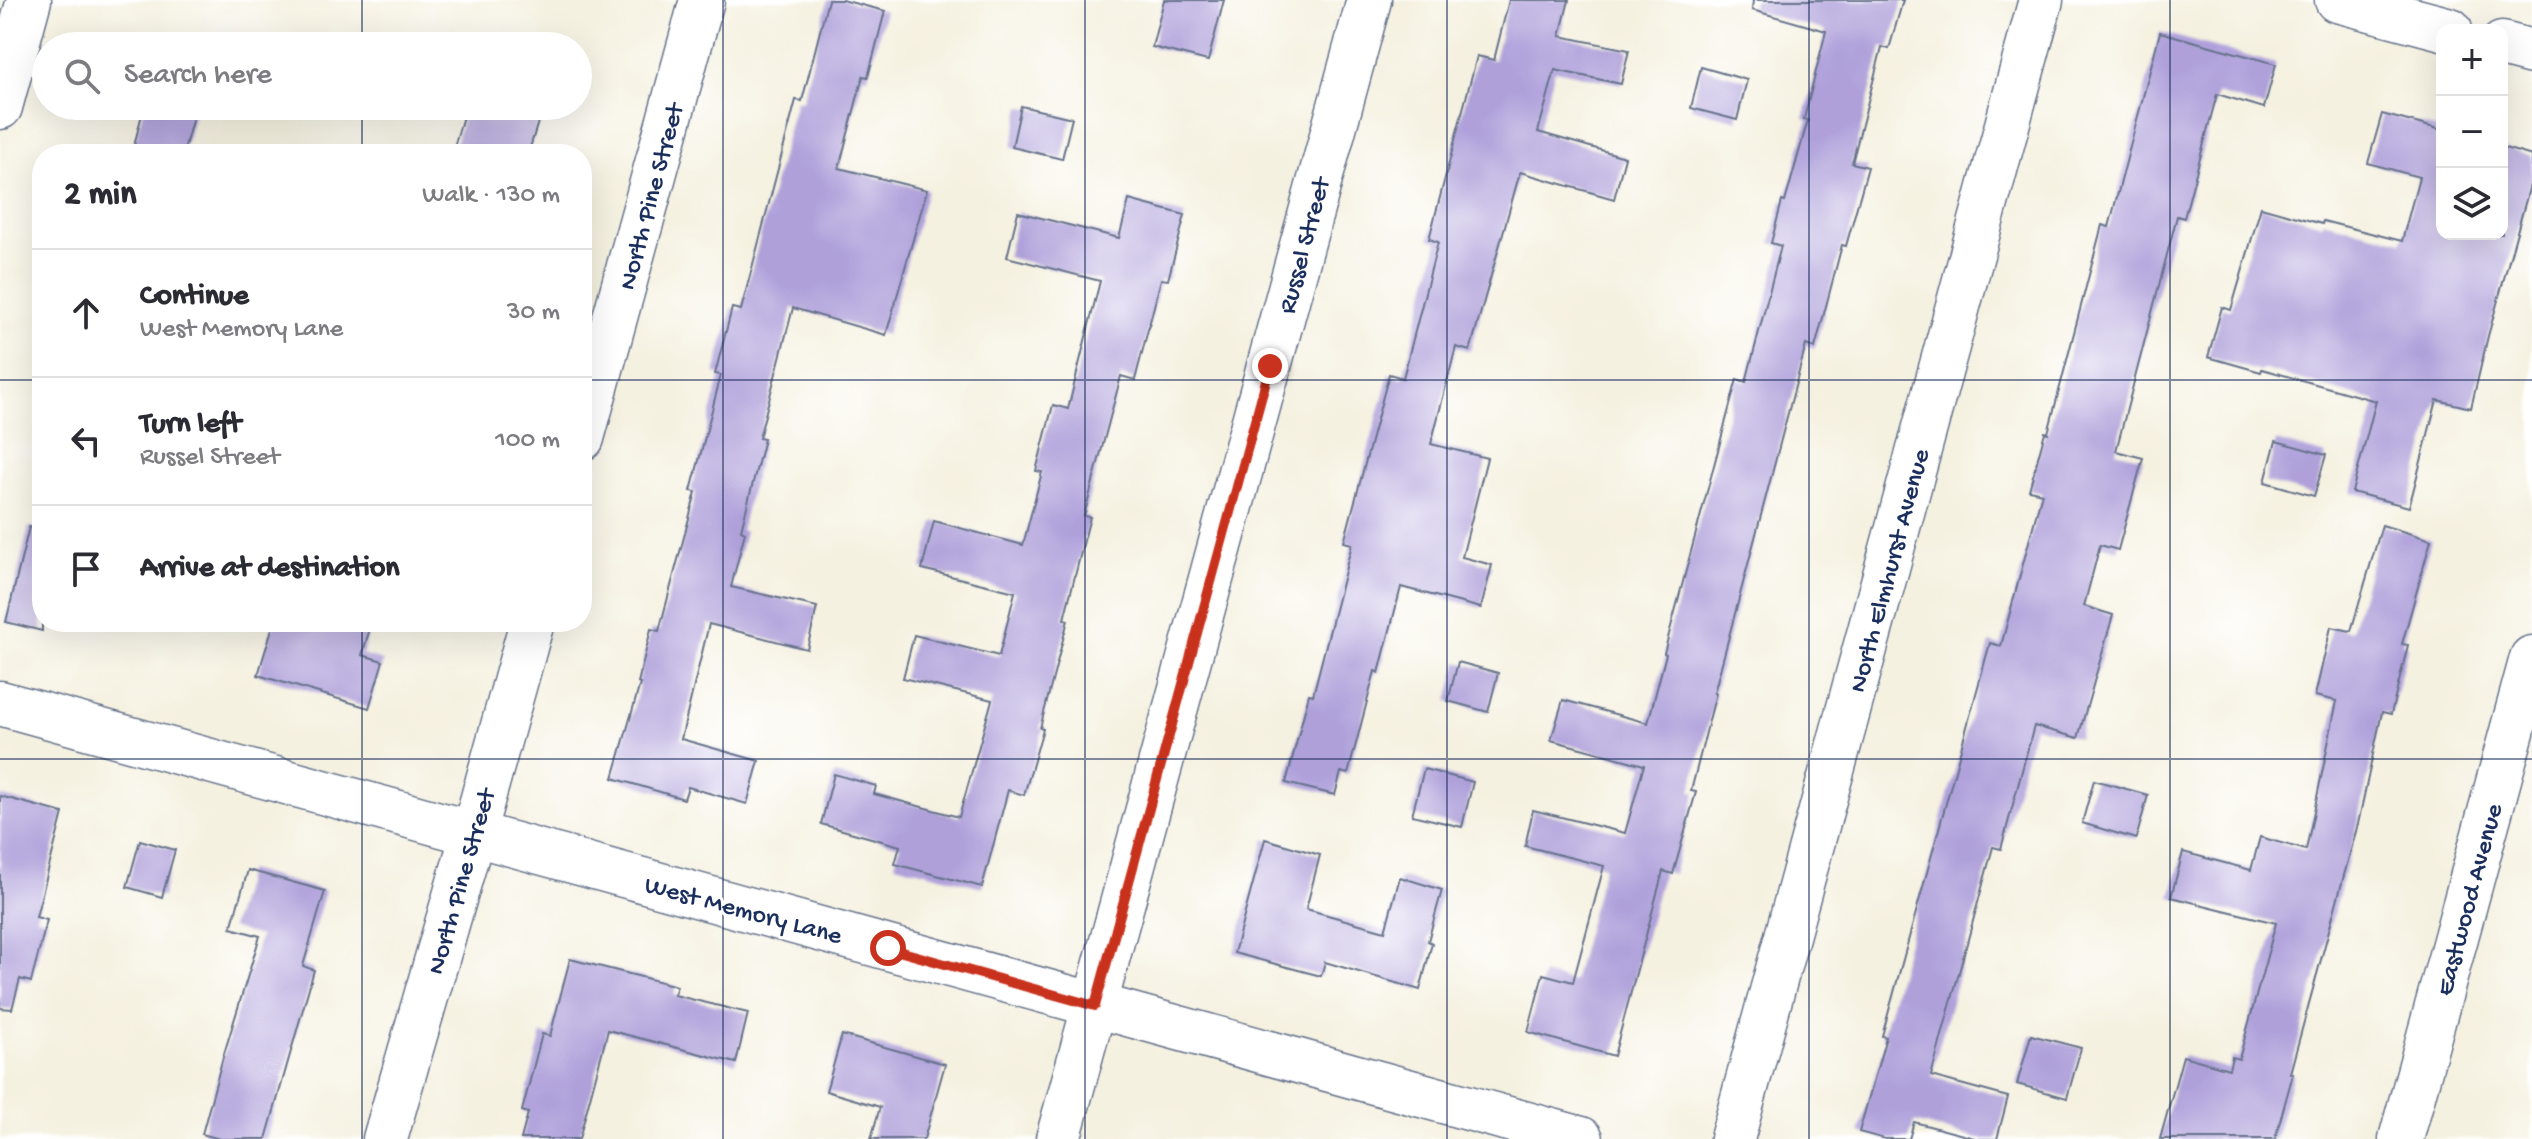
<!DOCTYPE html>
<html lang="en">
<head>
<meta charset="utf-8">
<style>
	:root { --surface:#fff; --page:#f7f7f7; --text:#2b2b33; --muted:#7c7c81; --line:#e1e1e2 }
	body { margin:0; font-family:"Gochi Hand",sans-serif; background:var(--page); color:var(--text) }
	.controls { position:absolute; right:24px; top:24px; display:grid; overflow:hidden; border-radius:16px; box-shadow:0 8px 32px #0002 }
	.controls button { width:72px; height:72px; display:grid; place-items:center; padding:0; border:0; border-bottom:2px solid var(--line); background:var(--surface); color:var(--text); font:40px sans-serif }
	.stop { position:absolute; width:24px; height:24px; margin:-18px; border:6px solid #c8321e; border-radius:50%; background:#fff }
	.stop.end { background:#c8321e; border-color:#fff; box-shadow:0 2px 8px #0008 }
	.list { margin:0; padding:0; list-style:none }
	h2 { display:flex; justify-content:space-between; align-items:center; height:104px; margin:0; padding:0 32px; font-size:34px }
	h2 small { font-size:26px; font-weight:400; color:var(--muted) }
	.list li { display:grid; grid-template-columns:52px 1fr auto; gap:24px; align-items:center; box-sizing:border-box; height:128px; padding:0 32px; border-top:2px solid var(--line) }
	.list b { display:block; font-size:30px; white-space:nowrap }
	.list p { margin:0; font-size:26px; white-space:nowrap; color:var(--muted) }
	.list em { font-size:26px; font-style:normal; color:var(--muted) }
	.icon { flex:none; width:44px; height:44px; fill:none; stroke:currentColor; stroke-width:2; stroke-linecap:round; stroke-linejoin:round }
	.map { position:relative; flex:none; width:2532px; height:1139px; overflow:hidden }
	.search { position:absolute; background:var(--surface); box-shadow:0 8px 32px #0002; left:32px; top:32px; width:560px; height:88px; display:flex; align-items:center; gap:20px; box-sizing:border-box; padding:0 28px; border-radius:44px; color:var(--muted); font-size:30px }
	.panel { position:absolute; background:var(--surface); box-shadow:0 8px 32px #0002; left:32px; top:144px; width:560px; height:488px; border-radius:32px }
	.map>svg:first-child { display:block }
	.building { fill:#afa0da }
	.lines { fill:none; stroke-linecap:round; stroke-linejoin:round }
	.minor-casing { stroke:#67738c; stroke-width:47 }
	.minor { stroke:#fff; stroke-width:44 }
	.route { stroke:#c8321e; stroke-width:10 }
	.grid { fill:none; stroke:#1b2f5e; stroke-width:2; stroke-opacity:0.55 }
	.labels { text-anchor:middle; stroke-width:6; stroke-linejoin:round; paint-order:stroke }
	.street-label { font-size:26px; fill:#1b2f5e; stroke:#fff }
</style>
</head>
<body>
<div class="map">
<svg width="2532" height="1139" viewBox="0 0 2532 1139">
	<rect width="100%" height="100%" fill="#fff"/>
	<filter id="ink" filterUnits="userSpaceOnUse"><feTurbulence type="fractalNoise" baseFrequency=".0125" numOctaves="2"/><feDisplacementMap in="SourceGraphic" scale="16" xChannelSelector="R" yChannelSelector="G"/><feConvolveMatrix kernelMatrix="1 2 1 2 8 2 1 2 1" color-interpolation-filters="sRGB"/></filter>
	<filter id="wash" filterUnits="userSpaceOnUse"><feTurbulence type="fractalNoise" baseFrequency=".006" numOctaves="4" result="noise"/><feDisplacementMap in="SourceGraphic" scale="32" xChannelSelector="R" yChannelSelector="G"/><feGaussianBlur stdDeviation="1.8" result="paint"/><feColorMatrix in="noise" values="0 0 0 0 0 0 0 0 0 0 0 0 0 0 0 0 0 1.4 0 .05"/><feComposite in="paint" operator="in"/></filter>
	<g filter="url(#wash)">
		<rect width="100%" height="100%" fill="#f5f1e0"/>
		<g id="blocks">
			<g class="building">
				<path d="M828,0H842L885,11L868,77L863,76L839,168L927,190L886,335L793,308L759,438L764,439L741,530L745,532L731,587L817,607L807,649L709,624L681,739L759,761L747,804L688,787L684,799L613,778L640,684L638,683L651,629L659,631L696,492L691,491L721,375L715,374L732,308L741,310L796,100L802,101Z"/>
				<path d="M1164,0H1224L1208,61L1152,47Z"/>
				<path d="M1509,0H1569L1560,36L1629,50L1621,84L1555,70L1538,132L1625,157L1614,199L1520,172L1470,351L1456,347L1431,444L1487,458L1462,557L1492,565L1481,608L1401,587L1379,673L1375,671L1348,774L1341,772L1335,795L1286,783L1309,694L1313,695L1352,544L1344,542L1389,374L1403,378L1438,242L1429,239L1477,56L1494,60Z"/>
				<path d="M1753,0H1903L1889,49L1882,47L1852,163L1868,167L1846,246L1842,245L1815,348L1806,345L1714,693H1716L1691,791L1696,792L1673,874L1663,871L1614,1056L1528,1032L1543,974L1573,982L1604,866L1525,846L1533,810L1625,833L1644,765L1551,740L1563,700L1648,723L1666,654L1664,653L1737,379L1746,382L1781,246L1771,243L1782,201L1785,202L1808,120L1804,119L1826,31L1752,10Z"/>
				<path d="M2160,32L2276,64L2264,108L2217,94L2184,218L2177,216L2116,451L2143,458L2118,550L2100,545L2084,606L2113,615L2078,738L2034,726L2001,849L1993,847L1931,1076L2008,1097L1997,1139H1978L1914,1122L1909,1139H1885L1859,1132L1886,1037L1882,1036L1990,643L2001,646L2042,493L2029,490L2045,432L2048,433L2102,225L2109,227Z"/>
				<path d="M1701,67L1747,80L1737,120L1691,108Z"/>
				<path d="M144,106H196L183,154H132Z"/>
				<path d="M466,106H543L528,154H452Z"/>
				<path d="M1021,106L1072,118L1062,159L1012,147Z"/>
				<path d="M2382,114L2442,130V234H2502V147L2532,156V178L2488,336L2471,408L2437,400L2409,507L2352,492L2376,401L2262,369L2261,372L2208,357L2222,307L2231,310L2261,207L2322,224L2323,221L2402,241L2419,177L2368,163Z"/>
				<path d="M1129,200L1185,215L1168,280L1161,279L1135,380L1121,376L1084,516L1090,517L1064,619L1068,620L1040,728L1043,729L1024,795L1008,790L982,887L895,864L900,846L821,824L834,774L876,786L874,794L959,817L992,700L903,678L914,635L999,656L1015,592L922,569L934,521L1023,545L1042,472L1036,471L1053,405L1068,409L1100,281L1007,257L1018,212L1119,238Z"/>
				<path d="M2276,441L2326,455L2314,496L2265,482Z"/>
				<path d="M2382,525L2431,540L2402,644L2408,645L2391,714L2382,712L2358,824L2290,1073L2293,1074L2275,1139H2160L2183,1056L2229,1069L2232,1057L2239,1059L2276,923L2171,897L2183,852L2251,870L2260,837L2306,850L2337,701L2315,696L2331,627L2351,631Z"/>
				<path d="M29,527L42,528V631L6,622Z"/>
				<path d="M274,622H372L362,655L383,661L369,708L258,675Z"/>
				<path d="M1458,662L1498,673L1488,712L1448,701Z"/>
				<path d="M1424,769L1473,782L1462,827L1412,815Z"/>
				<path d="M2094,780L2148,795L2136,839L2082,823Z"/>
				<path d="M0,796L63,813L36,917L47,920L31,982L20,979L12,1009L0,1008Z"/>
				<path d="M1265,839L1320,855L1306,909L1385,931L1400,877L1442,890L1428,941L1432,943L1420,990L1325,962L1321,976L1234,953Z"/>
				<path d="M140,840L175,850L162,897L127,887Z"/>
				<path d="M248,870L325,891L303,966L314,970L266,1139H220L202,1134L223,1057L260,936L231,928Z"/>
				<path d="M570,959L677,986L674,995L748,1013L736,1063L608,1030L579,1139H521L528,1113L522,1111L542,1034L550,1036Z"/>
				<path d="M842,1035L945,1064L924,1139H871L880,1107L826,1091Z"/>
				<path d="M2031,1035L2081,1048L2067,1098L2017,1084Z"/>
			</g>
		</g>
	</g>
	<g filter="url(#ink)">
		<use href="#blocks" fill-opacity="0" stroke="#67738c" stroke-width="2"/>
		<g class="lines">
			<defs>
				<g id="minor">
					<path d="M2337,0L2450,30"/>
					<path d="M2502,44L2532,52"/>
					<path d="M0,107L29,0"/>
					<path d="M582,438L702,0"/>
					<path d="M0,703L1581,1139"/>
					<path d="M385,1139L473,834L532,622"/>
					<path d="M1058,1139L1369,0"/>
					<path d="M1732,1139L2041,0"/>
					<path d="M2401,1139L2532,658"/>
				</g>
			</defs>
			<use href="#minor" class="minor-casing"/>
			<use href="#minor" class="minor"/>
		</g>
	</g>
	<g class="lines" filter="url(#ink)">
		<path class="route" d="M888,948L1095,1006L1270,366"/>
	</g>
	<path class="grid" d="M362,0V46M723,0V1139M1085,0V1139M1447,0V1139M1809,0V1139M2170,0V1139M362,106V154M0,380H42M582,380H2532M362,622V1139M0,759H2532"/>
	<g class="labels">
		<g class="street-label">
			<text transform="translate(649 196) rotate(-75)" y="9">North Pine Street</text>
			<text transform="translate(1302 245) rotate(-75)" y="9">Russel Street</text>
			<text transform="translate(1887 570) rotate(-75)" y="9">North Elmhurst Avenue</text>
			<text transform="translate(459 881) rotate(-74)" y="9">North Pine Street</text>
			<text transform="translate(2467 899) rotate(-75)" y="9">Eastwood Avenue</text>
			<text transform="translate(744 908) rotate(15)" y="9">West Memory Lane</text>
		</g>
	</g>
</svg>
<div class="controls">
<button>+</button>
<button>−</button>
<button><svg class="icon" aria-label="layers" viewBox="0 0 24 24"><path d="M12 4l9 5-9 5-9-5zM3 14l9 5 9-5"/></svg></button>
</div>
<div class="stop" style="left:888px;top:948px"></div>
<div class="stop end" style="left:1270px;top:366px"></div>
<div class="search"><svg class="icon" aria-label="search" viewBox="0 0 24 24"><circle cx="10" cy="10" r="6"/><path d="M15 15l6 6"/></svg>Search here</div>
<section class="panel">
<h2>2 min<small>Walk · 130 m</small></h2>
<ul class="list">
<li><svg class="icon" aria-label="ahead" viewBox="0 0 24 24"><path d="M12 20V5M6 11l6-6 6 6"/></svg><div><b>Continue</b><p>West Memory Lane</p></div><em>30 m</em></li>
<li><svg class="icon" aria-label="left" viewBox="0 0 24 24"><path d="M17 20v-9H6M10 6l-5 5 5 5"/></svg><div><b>Turn left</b><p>Russel Street</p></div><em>100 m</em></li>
<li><svg class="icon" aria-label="arrive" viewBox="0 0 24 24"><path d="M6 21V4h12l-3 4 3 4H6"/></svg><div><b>Arrive at destination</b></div></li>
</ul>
</section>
</div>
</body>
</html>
